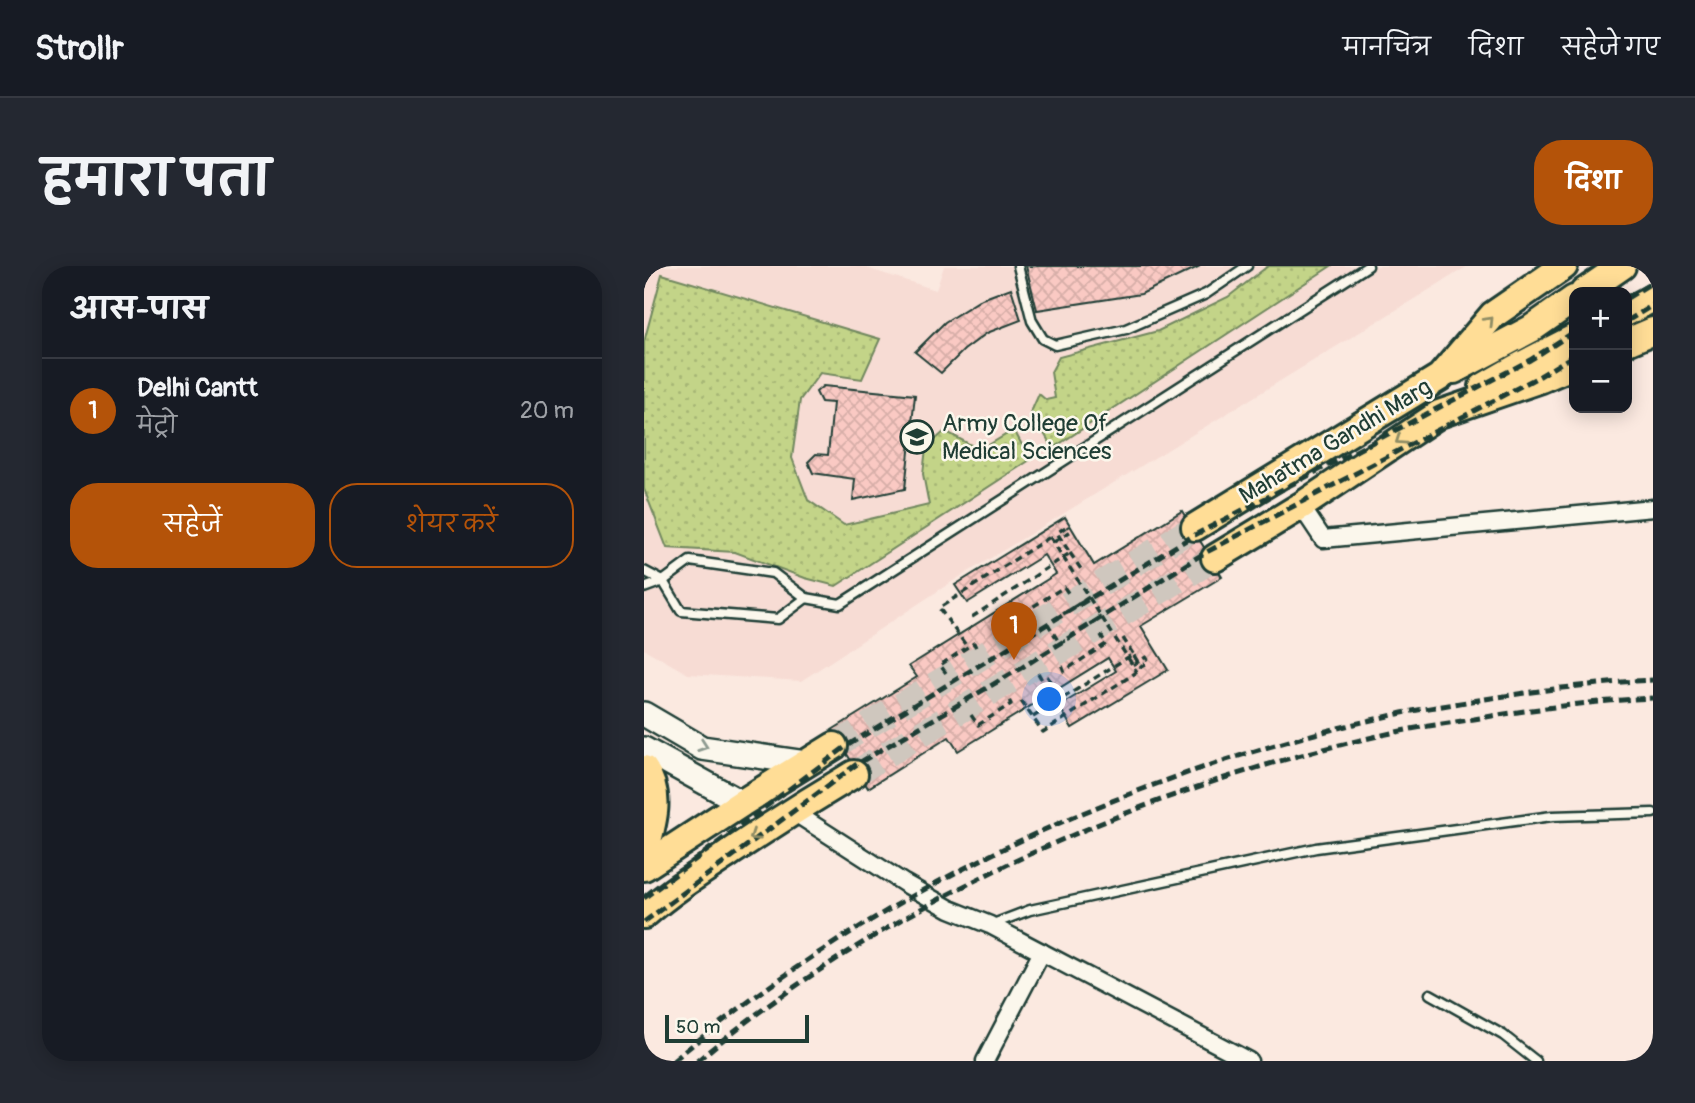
<!DOCTYPE html>
<html lang="hi">
<head>
<meta charset="utf-8">
<style>
	:root { --surface:#171b24; --page:#242831; --text:#f1f3f6; --muted:#9ea1a6; --line:#363941; --accent:#b45309 }
	body { margin:0; font-family:Pangolin,"Playpen Sans Deva",sans-serif; background:var(--page); color:var(--text) }
	.controls { position:absolute; right:21px; top:21px; display:grid; overflow:hidden; border-radius:14px; box-shadow:0 4px 18px #0003 }
	.controls button { width:63px; height:63px; display:grid; place-items:center; padding:0; border:0; border-bottom:2px solid var(--line); background:var(--surface); color:var(--text); font:35px sans-serif }
	.scale { position:absolute; left:21px; bottom:18px; width:144px; box-sizing:border-box; padding-left:7px; border:4px solid #1f3d34; border-top:0; font-size:19px; line-height:24px; white-space:nowrap; color:#1f3d34; -webkit-text-stroke:5px #fbf7ec; paint-order:stroke }
	.you { position:absolute; left:406px; top:434px; width:24px; height:24px; margin:-18px; border:5px solid #fff; border-radius:50%; background:#1a73e8; box-shadow:0 0 0 10px #1a73e833 }
	.badge { display:grid; place-items:center; width:46px; height:46px; border-radius:50%; background:var(--accent); color:#fff; font-size:23px; font-weight:700 }
	.pin { position:absolute; translate:-50% -58px; filter:drop-shadow(0 2px 4px #0008) }
	.pin::after { content:''; position:absolute; top:37px; width:24px; height:21px; background:inherit; clip-path:polygon(0 0,100% 0,50% 100%) }
	.list { margin:0; padding:0; list-style:none }
	h2 { display:flex; justify-content:space-between; align-items:center; height:91px; margin:0; padding:0 28px; font-size:30px }
	h2 small { font-size:23px; font-weight:400; color:var(--muted) }
	.list li { display:grid; grid-template-columns:46px 1fr auto; gap:21px; align-items:center; box-sizing:border-box; height:105px; padding:0 28px; border-top:2px solid var(--line) }
	.list b { display:block; font-size:26px; white-space:nowrap }
	.list p { margin:0; font-size:23px; white-space:nowrap; color:var(--muted) }
	.list em { font-size:23px; font-style:normal; color:var(--muted) }
	.actions { display:flex; gap:14px; padding:21px 28px }
	.actions a { flex:1; padding:16px 0; border:2px solid var(--accent); border-radius:28px; text-align:center; font-size:24px; color:var(--accent) }
	.actions .main { background:var(--accent); color:#fff }
	.map { position:relative; flex:none; width:1009px; height:795px; overflow:hidden; border-radius:28px }
	header { display:flex; align-items:center; gap:42px; box-sizing:border-box; height:98px; padding:0 35px; background:var(--surface); border-bottom:2px solid var(--line) }
	header strong { font-size:33px }
	nav { display:flex; gap:38px; margin-inline-start:auto; font-size:24px }
	.intro { display:flex; align-items:center; justify-content:space-between; box-sizing:border-box; height:168px; padding:0 42px }
	h1 { margin:0; font-size:49px }
	.button { padding:18px 32px; border-radius:28px; background:var(--accent); color:#fff; font-size:24px; font-weight:700 }
	main { display:flex; gap:42px; padding:0 42px }
	aside { flex:1; background:var(--surface); border-radius:28px; box-shadow:0 4px 18px #0003 }
	.map>svg:first-child { display:block }
	.built { fill:#f7dcd4 }
	.grass { fill:url(#grass-dots); stroke:#71885e; stroke-width:2 }
	.building { fill:url(#building-cross-hatch); stroke:#1f3d34; stroke-width:2 }
	.lines { fill:none; stroke-linecap:round; stroke-linejoin:round }
	.primary-tunnel { stroke:#cfc7be; stroke-width:26; stroke-dasharray:26 13; stroke-linecap:butt }
	.lane-casing { stroke:#1f3d34; stroke-width:13 }
	.street-casing { stroke:#1f3d34; stroke-width:21 }
	.secondary-casing { stroke:#1f3d34; stroke-width:28 }
	.primary-casing { stroke:#1f3d34; stroke-width:32 }
	.path { stroke:#1f3d34; stroke-width:3.5; stroke-dasharray:7 5; stroke-linecap:butt }
	.lane { stroke:#fbf7ec; stroke-width:8 }
	.street { stroke:#fbf7ec; stroke-width:16 }
	.secondary { stroke:#fbf7ec; stroke-width:23 }
	.primary { stroke:#ffdd96; stroke-width:26 }
	.rail { stroke:#1f3d34; stroke-width:5; stroke-dasharray:10 5; stroke-linecap:butt }
	.path-bridge { stroke:#1f3d34; stroke-width:3.5; stroke-dasharray:7 5; stroke-linecap:butt }
	.oneway { stroke:#8f8d65 }
	.oneway2 { stroke:#8d9a90 }
	.labels { text-anchor:middle; stroke-width:5; stroke-linejoin:round; paint-order:stroke }
	.poi-label { font-size:24px; fill:#1f3d34; stroke:#fbf7ec; text-anchor:start }
	.street-label { font-size:24px; fill:#1f3d34; stroke:#fbf7ec }
</style>
</head>
<body>
<header>
<strong>Strollr</strong>
<nav><a>मानचित्र</a><a>दिशा</a><a>सहेजे गए</a></nav>
</header>
<div class="intro"><h1>हमारा पता</h1><a class="button">दिशा</a></div>
<main>
<aside>
<h2>आस-पास<small></small></h2>
<ul class="list">
<li><span class="badge">1</span><div><b>Delhi Cantt</b><p>मेट्रो</p></div><em>20 m</em></li>
</ul>
<div class="actions"><a class="main">सहेजें</a><a>शेयर करें</a></div>
</aside>
<div class="map">
<svg width="1009" height="795" viewBox="0 0 1009 795">
	<defs>
		<pattern id="grass-dots" width="8" height="8" patternUnits="userSpaceOnUse" patternTransform="scale(1.75)"><rect width="8" height="8" fill="#c3d488"/><path d="M2 2h.1M6 6h.1" fill="none" stroke="#a7b776" stroke-width="1.8" stroke-linecap="round"/></pattern>
		<pattern id="building-cross-hatch" width="8" height="8" patternUnits="userSpaceOnUse" patternTransform="scale(1.75)"><rect width="8" height="8" fill="#fac9c3"/><path d="M0 0l8 8M0 8l8-8" fill="none" stroke="#d6aea8"/></pattern>
	</defs>
	<rect width="100%" height="100%" fill="#fbe9e0"/>
	<filter id="ink" filterUnits="userSpaceOnUse"><feTurbulence type="fractalNoise" baseFrequency=".0143" numOctaves="2"/><feDisplacementMap in="SourceGraphic" scale="14" xChannelSelector="R" yChannelSelector="G"/><feConvolveMatrix kernelMatrix="1 2 1 2 8 2 1 2 1" color-interpolation-filters="sRGB"/></filter>
	<g filter="url(#ink)">
		<path class="built" d="M0,0H216L292,24L300,0H824L306,317L157,415L44,408L0,383Z"/>
		<g class="grass">
			<path d="M624,0H687L409,182L387,146L395,128L402,134L411,132L407,106L415,91L514,65L584,31Z"/>
			<path d="M18,8L236,73L218,113L176,107L156,134L148,192L164,234L200,259L285,239L279,208L282,182L301,165L336,184L370,164L386,194L192,320L161,312L91,286L23,282L0,223V76Z"/>
		</g>
		<g class="building">
			<path d="M382,0H556L497,28L393,44Z"/>
			<path d="M367,22L377,54L343,67L320,84L297,107L271,86L301,56L338,33Z"/>
			<path d="M179,120L271,129L261,223L209,234L211,213L169,207L164,196L172,188L184,189L189,137L177,136L172,126Z"/>
			<path d="M538,245L578,311L497,360L524,404L428,462L415,440L472,405L464,392L314,485L305,471L224,522L188,464L273,411L265,400L412,308L400,289L323,337L311,319L421,251L450,299Z"/>
		</g>
		<g class="lines">
			<g class="primary-tunnel">
				<path d="M190,480L551,261"/>
				<path d="M210,508L571,292"/>
			</g>
			<defs>
				<g id="lane">
					<path d="M374,0L388,55L399,73L411,79L482,63L562,28L603,0"/>
					<path d="M0,305L19,315L46,295L129,307L162,332"/>
					<path d="M0,322L19,315L37,345L134,353L162,332L196,338L724,0"/>
					<path d="M349,658L386,644L672,582L908,550L1009,547"/>
					<path d="M786,728L859,769L892,795"/>
				</g>
				<g id="street">
					<path d="M657,240L679,273L1009,242"/>
					<path d="M148,545L260,617L306,643L346,659L605,795"/>
					<path d="M341,795L398,686"/>
				</g>
				<g id="secondary">
					<path d="M0,448L58,482L162,497"/>
					<path d="M0,483L98,537"/>
				</g>
				<g id="primary">
					<path d="M940,26L978,0"/>
					<path d="M983,46L1009,32"/>
					<path d="M983,76L1009,65"/>
					<path d="M810,104L887,63L930,33"/>
					<path d="M839,121L872,102L930,72"/>
					<path d="M551,261L796,111L849,49L920,0"/>
					<path d="M571,292L657,240L795,148L897,113L930,99"/>
					<path d="M0,503C19,530 8,560 0,589"/>
					<path d="M0,601L98,537L190,480"/>
					<path d="M0,649C27,625 57,606 87,586C127,559 168,533 210,508"/>
				</g>
			</defs>
			<use href="#lane" class="lane-casing"/>
			<use href="#street" class="street-casing"/>
			<use href="#secondary" class="secondary-casing"/>
			<use href="#primary" class="primary-casing"/>
			<g class="path">
				<path d="M410,276L427,265L423,260"/>
				<path d="M426,287L437,303"/>
				<path d="M445,331L404,358L416,378L458,352"/>
				<path d="M361,344L356,348L367,366"/>
				<path d="M361,344L370,360"/>
				<path d="M388,349L385,343L420,321L426,330"/>
				<path d="M328,351L426,287L413,267L423,260"/>
				<path d="M479,372L489,388"/>
				<path d="M321,378L295,342L406,271"/>
				<path d="M489,399L502,391L505,396"/>
				<path d="M418,400L420,405L462,378L457,369"/>
				<path d="M302,407L296,399L330,377L333,384"/>
				<path d="M394,407L405,426L411,422"/>
				<path d="M403,410L411,422"/>
				<path d="M377,435L399,466L493,406"/>
				<path d="M327,449L334,459L367,438L365,434"/>
				<path d="M389,451L489,388L497,401L505,396"/>
			</g>
			<use href="#lane" class="lane"/>
			<use href="#street" class="street"/>
			<use href="#secondary" class="secondary"/>
			<use href="#primary" class="primary"/>
			<g class="rail">
				<path d="M983,32L1009,16"/>
				<path d="M983,55L1009,39"/>
				<path d="M0,632L204,479L547,271L886,94L930,66"/>
				<path d="M0,656L213,498L377,402L557,289L896,110L930,89"/>
				<path d="M29,795C236,621 490,505 754,448C776,443 800,440 822,436C884,426 946,417 1009,414"/>
				<path d="M53,795C246,633 511,516 757,465C781,460 806,457 830,453C889,443 949,435 1009,432"/>
			</g>
			<path class="path-bridge" d="M406,271L493,406"/>
		</g>
		<defs><path id="oneway-chevron" d="M-2-3.5L2.5 0L-2 3.5" fill="none" stroke-width="1.6" stroke-linecap="round" stroke-linejoin="round" transform="scale(1.75)"/></defs>
		<g class="oneway">
			<use href="#oneway-chevron" transform="translate(845 55) rotate(-46)"/>
			<use href="#oneway-chevron" transform="translate(756 174) rotate(146)"/>
			<use href="#oneway-chevron" transform="translate(110 570) rotate(146)"/>
		</g>
		<use class="oneway2" href="#oneway-chevron" transform="translate(59 480) rotate(19)"/>
	</g>
	<defs>
		<symbol id="university-ring" viewBox="-11 -11 22 22"><circle r="9.5" fill="#fbf7ec" stroke="#1f3d34" stroke-width="1.5"/><path d="M0-5L7-2L0 1L-7-2ZM-4 1L0 2.5L4 1V4Q0 6-4 4Z" fill="#1f3d34"/></symbol>
	</defs>
	<g fill-rule="evenodd">
		<use href="#university-ring" x="254" y="152" width="38" height="38"/>
	</g>
	<g class="labels">
		<g class="poi-label">
			<text x="298" y="165">Army College Of<tspan x="298" dy="28">Medical Sciences</tspan></text>
		</g>
		<g class="street-label">
			<text transform="translate(691 175) rotate(-31)" y="8">Mahatma Gandhi Marg</text>
		</g>
	</g>
</svg>
<div class="controls">
<button>+</button>
<button>−</button>
</div>
<div class="scale">50 m</div>
<div class="you"></div>
<div class="pin badge" style="left:370px;top:394px">1</div>
</div>
</main>
</body>
</html>
